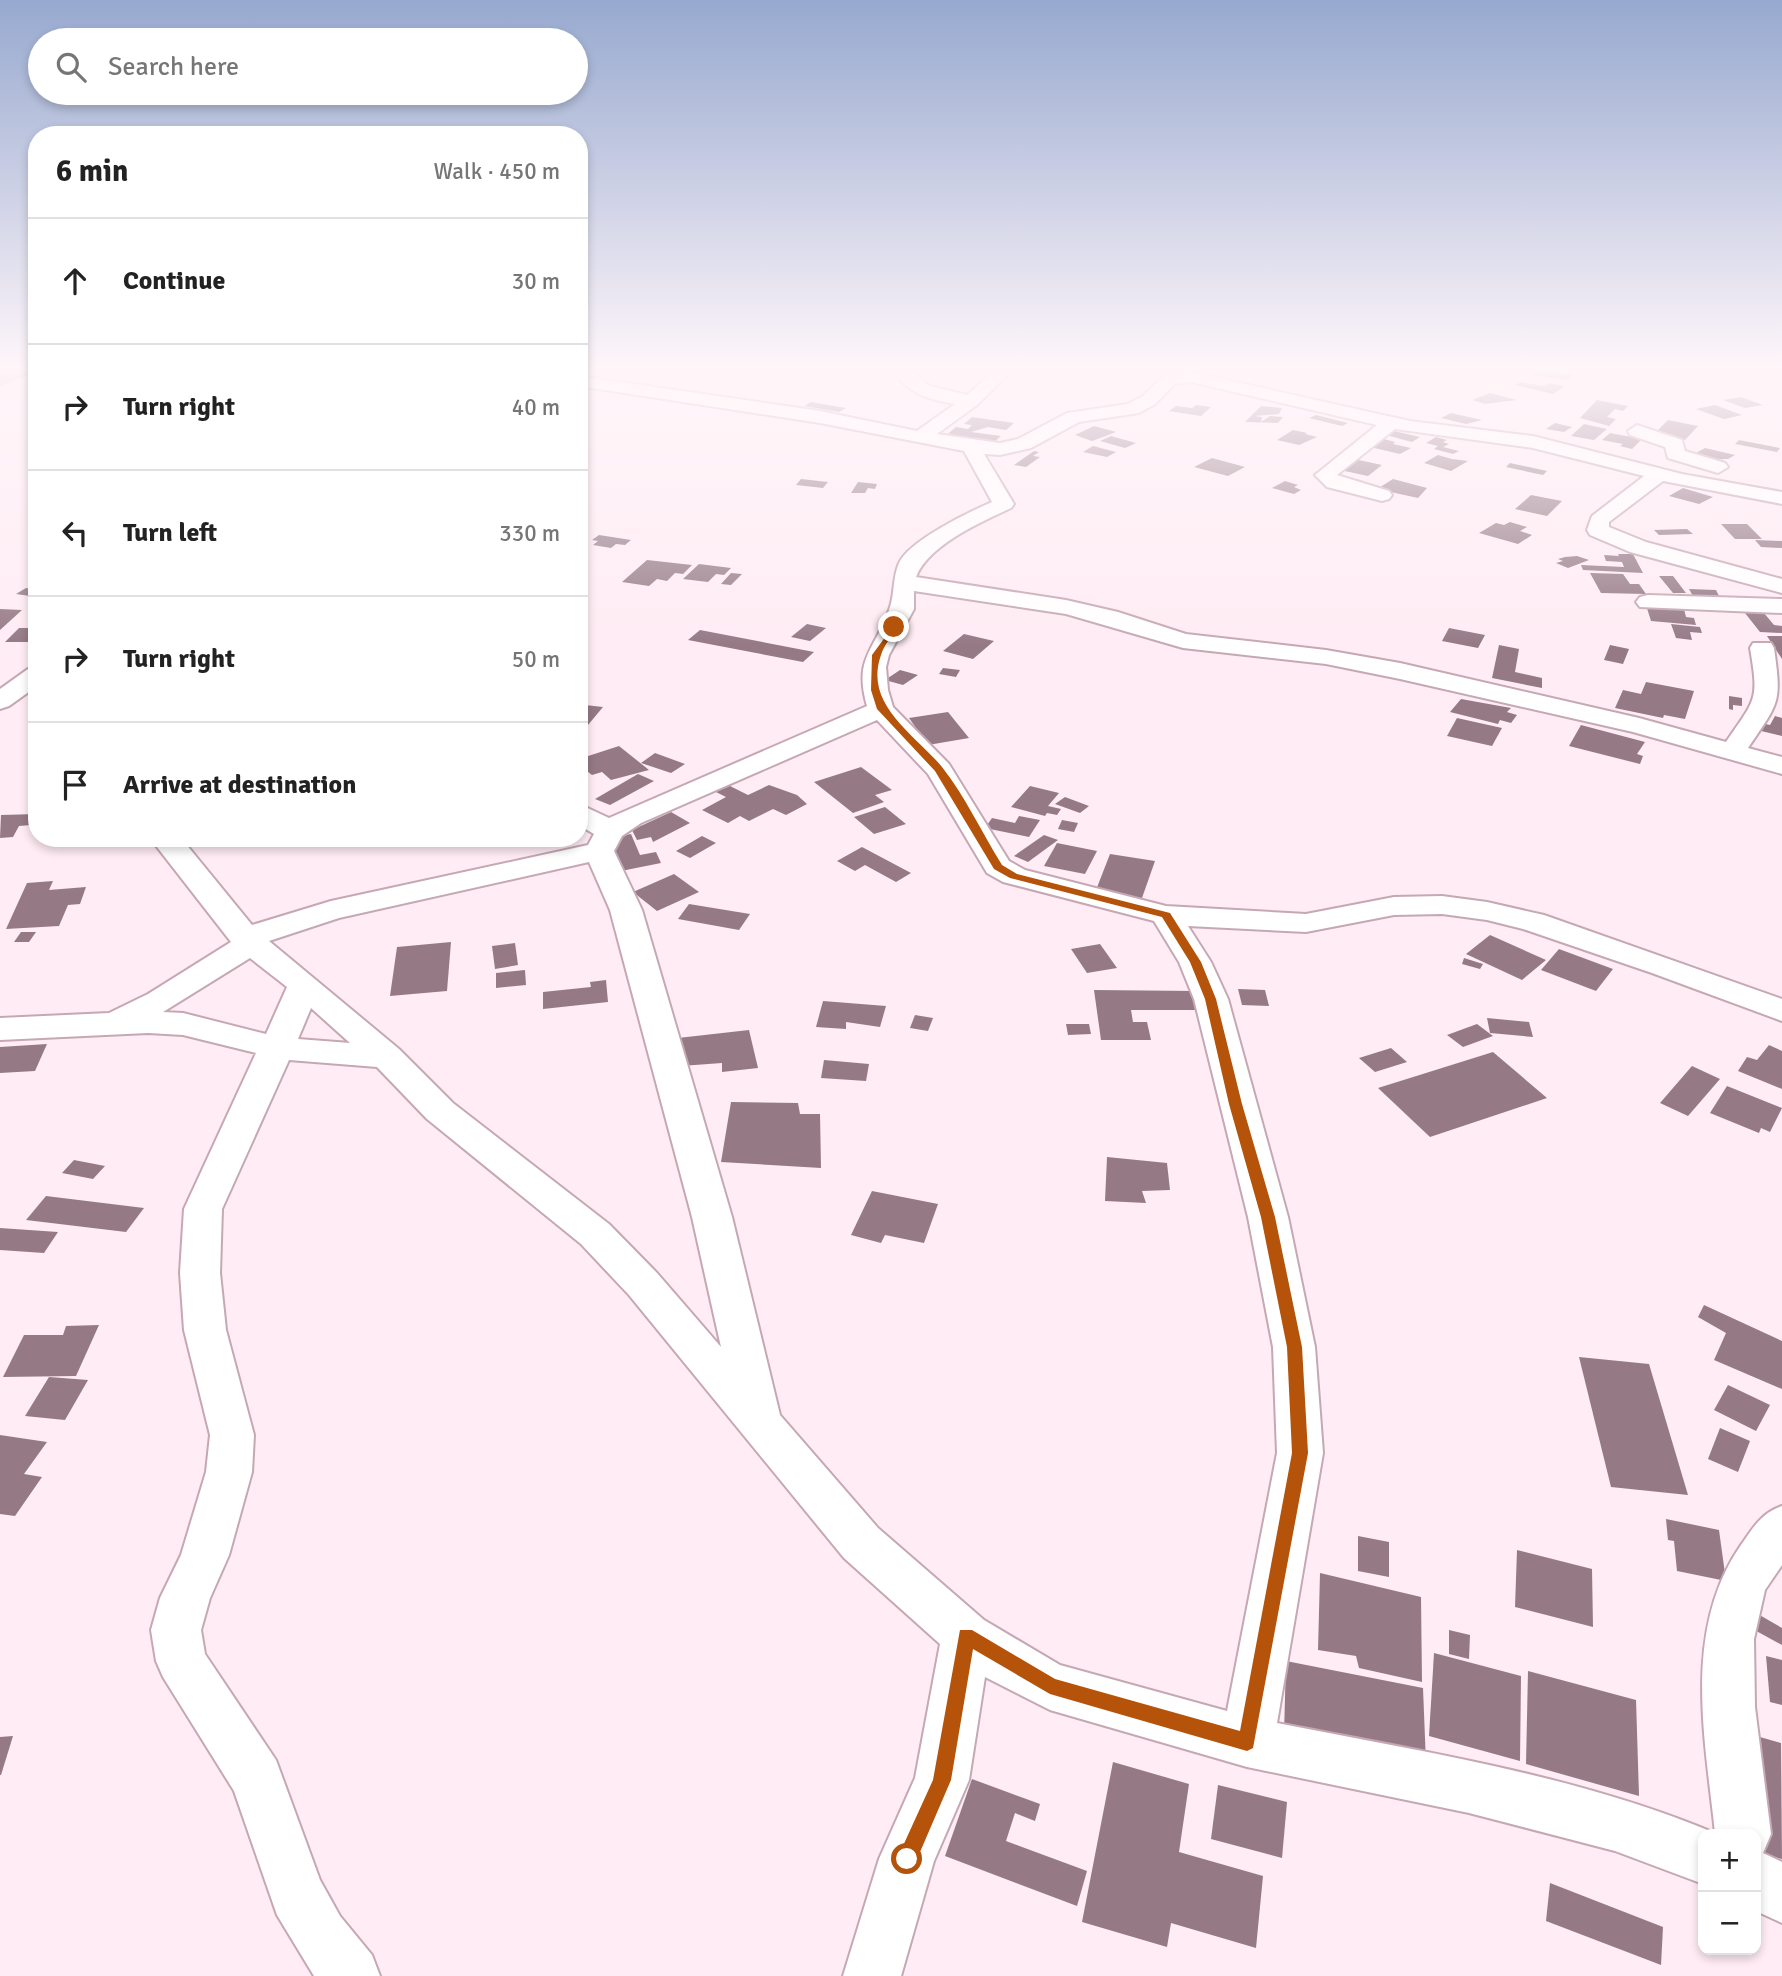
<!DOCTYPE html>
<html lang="en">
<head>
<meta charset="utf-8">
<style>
	:root { --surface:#fff; --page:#f6f6f6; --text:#222; --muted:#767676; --line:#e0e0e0 }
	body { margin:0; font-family:Signika,sans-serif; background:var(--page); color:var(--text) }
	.controls { position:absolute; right:21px; bottom:21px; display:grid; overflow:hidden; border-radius:14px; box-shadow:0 4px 10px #0003 }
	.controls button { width:63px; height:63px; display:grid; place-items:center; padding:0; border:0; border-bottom:2px solid var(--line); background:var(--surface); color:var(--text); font:35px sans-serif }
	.stop { position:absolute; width:21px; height:21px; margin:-16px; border:5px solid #b45309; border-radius:50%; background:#fff }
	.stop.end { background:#b45309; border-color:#fff; box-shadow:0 2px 7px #0008 }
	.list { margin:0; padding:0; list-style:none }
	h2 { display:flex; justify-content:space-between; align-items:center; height:91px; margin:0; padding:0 28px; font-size:30px }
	h2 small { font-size:23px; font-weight:400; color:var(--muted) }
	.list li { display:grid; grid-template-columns:46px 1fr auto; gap:21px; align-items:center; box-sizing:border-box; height:126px; padding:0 28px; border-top:2px solid var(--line) }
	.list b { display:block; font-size:26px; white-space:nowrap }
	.list em { font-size:23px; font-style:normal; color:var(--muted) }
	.icon { flex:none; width:38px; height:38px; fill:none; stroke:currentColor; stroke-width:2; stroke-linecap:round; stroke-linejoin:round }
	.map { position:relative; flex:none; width:1782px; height:1976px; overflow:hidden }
	.search { position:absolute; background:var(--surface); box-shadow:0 4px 10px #0003; left:28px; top:28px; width:560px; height:77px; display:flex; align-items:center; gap:18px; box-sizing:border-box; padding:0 24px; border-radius:38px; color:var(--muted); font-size:26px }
	.panel { position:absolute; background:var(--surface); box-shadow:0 4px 10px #0003; left:28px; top:126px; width:560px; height:721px; border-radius:28px }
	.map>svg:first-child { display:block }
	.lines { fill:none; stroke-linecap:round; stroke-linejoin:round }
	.river { fill:#bf99aa; fill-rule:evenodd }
	.building { fill:#957a86 }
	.minor-casing { stroke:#c5a8b4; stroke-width:4 }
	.minor { fill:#fff; fill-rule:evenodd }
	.route { fill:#b45309 }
</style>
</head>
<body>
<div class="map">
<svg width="1782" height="1976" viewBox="0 0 1782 1976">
	<rect width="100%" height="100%" fill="#ffecf4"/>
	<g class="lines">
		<path class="river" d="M0,370H31L27,376L0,386Z"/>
	</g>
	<g class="building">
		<path d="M1538,370H1565L1561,372L1574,375L1568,380L1530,375Z"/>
		<path d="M1521,382L1543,386L1549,383L1565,386L1553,394L1514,385Z"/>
		<path d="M1490,393L1517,400L1485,404L1472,400Z"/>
		<path d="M1741,397L1763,405L1745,408L1723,400Z"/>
		<path d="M1597,400L1628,406L1623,411L1615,409L1607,417L1616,419L1609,426L1580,418Z"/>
		<path d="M811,402L846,408L839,412L804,406Z"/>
		<path d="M1196,405L1211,407L1201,416L1169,411L1176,406L1192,408Z"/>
		<path d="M1715,405L1742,415L1724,419L1696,409Z"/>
		<path d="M1261,406L1282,408L1279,414L1254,416L1262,417L1261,422L1270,416L1283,417L1278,423L1245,422Z"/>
		<path d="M1451,413L1482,420L1466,424L1441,418Z"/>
		<path d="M1316,415L1348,423L1342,426L1309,418Z"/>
		<path d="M972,417L1014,423L1006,430L988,427L971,432L1001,436L992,444L944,437L956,427L968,429L972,425L964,424Z"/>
		<path d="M1668,420L1698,426L1685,440L1654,434Z"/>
		<path d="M1555,423L1572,427L1564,432L1546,429Z"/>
		<path d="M1584,424L1607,429L1594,440L1571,436Z"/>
		<path d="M1094,426L1116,432L1092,441L1075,435Z"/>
		<path d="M1293,430L1307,433L1305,434L1317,437L1299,445L1277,440Z"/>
		<path d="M1394,431L1420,437L1412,442L1386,435Z"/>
		<path d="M1610,433L1642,439L1632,449L1620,446L1623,444L1602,440Z"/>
		<path d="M1111,436L1136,443L1125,448L1100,441Z"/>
		<path d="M1436,437L1447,440L1443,442L1449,444L1443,447L1459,451L1453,454L1434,449L1438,446L1426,443Z"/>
		<path d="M1384,439L1395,442L1393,444L1411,448L1400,454L1370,447Z"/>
		<path d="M1739,440L1780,448L1777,452L1735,444Z"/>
		<path d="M1093,446L1116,452L1107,457L1083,452Z"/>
		<path d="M1705,448L1735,455L1728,459H1717L1724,460L1721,464L1694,454Z"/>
		<path d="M1034,451L1039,452L1033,456L1040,457L1026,467L1014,465Z"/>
		<path d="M1438,455L1452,459L1468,461L1451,471L1424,463Z"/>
		<path d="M1212,458L1245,467L1228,476L1194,467Z"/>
		<path d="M1354,459L1382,465L1368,476L1340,470Z"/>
		<path d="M1510,463L1547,471L1543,475L1506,467Z"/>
		<path d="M801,479L828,482L823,488L796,485Z"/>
		<path d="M1393,479L1427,488L1418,498L1377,489Z"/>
		<path d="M1285,481L1298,485L1294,487L1301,490L1294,494L1272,488Z"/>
		<path d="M858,482L877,484L875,489L868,488L865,493H851Z"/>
		<path d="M1683,488L1713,497L1699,504L1669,496Z"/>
		<path d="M1531,495L1562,501L1547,516L1515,509Z"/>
		<path d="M1510,522L1527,527L1520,531L1532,535L1518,544L1479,533L1496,523L1504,525Z"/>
		<path d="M1721,524H1747L1762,539H1735Z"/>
		<path d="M1687,529L1693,534L1659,535L1654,530Z"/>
		<path d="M599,535L631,540L625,545L616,544L611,548L593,545L598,541L592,540Z"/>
		<path d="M1755,540L1782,541V548L1761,547Z"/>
		<path d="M1618,554H1633L1643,573L1583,570L1581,565L1624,567L1622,562L1606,561L1604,555L1619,556Z"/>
		<path d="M1577,556L1589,560L1568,568L1556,563L1563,561L1558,559L1565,557Z"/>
		<path d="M647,560L692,565L683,574L675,573L667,581L657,579L649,586L622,582Z"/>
		<path d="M699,564L731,568L724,575L716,574L708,582L683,579Z"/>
		<path d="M731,573L742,574L731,585L721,584Z"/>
		<path d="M1590,573L1623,574L1630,584H1639L1646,594L1601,593Z"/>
		<path d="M1659,576H1673L1686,593H1673Z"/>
		<path d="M26,588L37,590V597L16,594Z"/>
		<path d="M1689,589L1716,590L1721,600L1694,598Z"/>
		<path d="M1646,605L1684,609L1686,617L1694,618L1696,625L1651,621Z"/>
		<path d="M1741,608L1782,609V614L1764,613L1774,625L1782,626V633L1760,632Z"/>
		<path d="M0,609L22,610L0,630Z"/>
		<path d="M807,624L826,628L810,641L791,637Z"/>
		<path d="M1671,624L1700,627L1702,633L1690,632L1692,640L1676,638Z"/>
		<path d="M19,628H37V635L30,642H5Z"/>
		<path d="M1449,628L1485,635L1478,648L1442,641Z"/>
		<path d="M700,630L814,652L803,662L688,640Z"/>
		<path d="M964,634L994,641L973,659L943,651Z"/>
		<path d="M1767,636H1782V659Z"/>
		<path d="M1499,645L1519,649L1515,672L1542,678V688L1492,678Z"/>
		<path d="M1610,645L1629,649L1623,664L1604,660Z"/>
		<path d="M943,668L960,670L956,677L939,674Z"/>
		<path d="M900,670L918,675L903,685L885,680Z"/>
		<path d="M1646,682L1694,691L1685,719L1664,715L1663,718L1615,708L1623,690L1641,694Z"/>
		<path d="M1729,696L1742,698V706L1733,705V710L1729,709Z"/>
		<path d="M1461,699L1511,708L1507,712L1517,715L1511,723L1500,720L1498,724L1450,712Z"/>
		<path d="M585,705L603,707L588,725L579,723V711Z"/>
		<path d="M948,712L969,738L928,745L909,718Z"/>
		<path d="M1775,716L1782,718V736L1757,730L1761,723L1770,725Z"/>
		<path d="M1457,718L1502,728L1492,746L1447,736Z"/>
		<path d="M1581,725L1645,742L1637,754L1643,756L1640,764L1569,746Z"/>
		<path d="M619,746L649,770L611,780L602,772L592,775L579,765V759Z"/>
		<path d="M655,753L685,764L671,773L641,763Z"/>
		<path d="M861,767L892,790L875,795L884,802L853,813L814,782Z"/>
		<path d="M638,774L654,781L610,805L595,799Z"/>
		<path d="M728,785L748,795L769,785L797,795L807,804L786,815L773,809L749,821L740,816L728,823L702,810L726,797L714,791Z"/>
		<path d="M1030,786L1059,793L1048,806L1061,809L1057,815L1047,813L1045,816L1011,807Z"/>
		<path d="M1065,797L1089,806L1080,813L1055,804Z"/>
		<path d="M885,807L906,824L874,834L854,817Z"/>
		<path d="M671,812L690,823L653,842L651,837L637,840L632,830Z"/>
		<path d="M37,814L31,825L19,826L13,837L0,838L1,815Z"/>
		<path d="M1019,816L1040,820L1029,837L985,828L992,818L1015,823Z"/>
		<path d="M1062,820L1078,823L1074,832L1058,829Z"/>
		<path d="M631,834L640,855L656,852L661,863L621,871L608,838Z"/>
		<path d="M1044,835L1058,840L1028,862L1014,856Z"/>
		<path d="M702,836L716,843L690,858L676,851Z"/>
		<path d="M1057,843L1097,851L1085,874L1044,866Z"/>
		<path d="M862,847L911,873L896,882L865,865L855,871L837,861Z"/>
		<path d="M1110,854L1155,861L1142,898L1096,890Z"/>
		<path d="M674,874L699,892L657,911L633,892Z"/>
		<path d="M53,881L49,890L86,887L80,904L68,905L59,926L6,929L27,883Z"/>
		<path d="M689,904L750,914L739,930L678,919Z"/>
		<path d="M21,932H36L29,942H14Z"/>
		<path d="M1490,935L1546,960L1522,980L1466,954Z"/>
		<path d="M451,942L447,991L390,996L397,947Z"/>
		<path d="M515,943L518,965L495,969L492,946Z"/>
		<path d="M1100,944L1117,968L1087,973L1071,949Z"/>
		<path d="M1559,949L1613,969L1596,991L1541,970Z"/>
		<path d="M1464,958L1483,964L1480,969L1462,964Z"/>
		<path d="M525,970L526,985L496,988V973Z"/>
		<path d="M606,980L608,1002L543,1009V992L591,987L590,982Z"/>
		<path d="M1238,989L1265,990L1269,1006L1242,1005Z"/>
		<path d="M1094,990L1195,991L1199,1010H1131L1133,1022H1147L1151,1040H1101Z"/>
		<path d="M823,1001L886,1006L880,1027L846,1022V1029L816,1027Z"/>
		<path d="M915,1015L933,1018L928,1031L910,1028Z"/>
		<path d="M1487,1018L1529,1022L1533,1037L1490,1033Z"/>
		<path d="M1066,1024H1089L1091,1034L1068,1035Z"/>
		<path d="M1477,1024L1493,1036L1463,1047L1447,1035Z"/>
		<path d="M749,1030L758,1068L722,1072V1063L681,1066L678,1038Z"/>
		<path d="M47,1044L35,1071L0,1073V1047Z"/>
		<path d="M1769,1045L1782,1051V1089L1738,1071L1747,1057L1757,1060Z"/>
		<path d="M1391,1048L1407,1062L1375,1072L1359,1058Z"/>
		<path d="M1493,1052L1547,1098L1430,1137L1378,1088Z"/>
		<path d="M824,1060L869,1064L866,1081L821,1078Z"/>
		<path d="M1692,1066L1720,1079L1688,1116L1660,1103Z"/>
		<path d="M1727,1086L1782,1108L1770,1132L1761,1128L1759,1133L1710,1113Z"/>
		<path d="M731,1102L798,1103L800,1114H820L821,1168L721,1162Z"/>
		<path d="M1107,1157L1167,1163L1170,1190L1142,1191L1146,1203L1105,1201Z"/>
		<path d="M74,1160L105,1166L93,1179L62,1173Z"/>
		<path d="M872,1191L938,1204L924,1243L885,1235L881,1243L851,1235Z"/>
		<path d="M46,1196L144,1208L126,1232L26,1220Z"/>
		<path d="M0,1228L58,1232L44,1253L0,1250Z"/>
		<path d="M1704,1305L1782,1341V1389L1714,1360L1726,1333L1698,1317Z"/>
		<path d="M99,1325L76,1376L3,1377L24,1335H63L66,1326Z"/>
		<path d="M1579,1357L1649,1364L1688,1495L1611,1487Z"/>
		<path d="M49,1377L88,1380L65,1420L25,1416Z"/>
		<path d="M1728,1385L1770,1405L1756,1431L1714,1410Z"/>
		<path d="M1720,1428L1750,1441L1738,1472L1708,1459Z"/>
		<path d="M0,1435L47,1442L24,1474L42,1477L15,1516L0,1514Z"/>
		<path d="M1666,1519L1719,1530L1726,1581L1677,1571L1674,1541L1668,1540Z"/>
		<path d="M1358,1536L1389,1542V1577L1358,1571Z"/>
		<path d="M1517,1550L1592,1569L1593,1627L1515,1607Z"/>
		<path d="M1320,1573L1421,1597L1422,1682L1359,1668L1356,1656L1318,1650Z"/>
		<path d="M1756,1613L1782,1628V1645L1749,1627Z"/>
		<path d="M1449,1630L1470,1635L1469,1659L1449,1654Z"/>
		<path d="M1434,1653L1521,1676L1520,1761L1429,1736Z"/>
		<path d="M1766,1656L1782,1660V1705L1770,1702Z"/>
		<path d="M1286,1661L1423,1688L1426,1763L1284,1734Z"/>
		<path d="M1528,1671L1636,1700L1639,1796L1526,1764Z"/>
		<path d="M1739,1731L1781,1743L1782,1859L1756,1852V1834H1745Z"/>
		<path d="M13,1736L1,1775H0V1737Z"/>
		<path d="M1113,1762L1189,1784L1179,1852L1263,1876L1256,1948L1171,1923L1167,1947L1082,1922Z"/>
		<path d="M972,1779L1040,1804L1035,1821L1015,1813L1006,1841L1087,1871L1077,1906L945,1856Z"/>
		<path d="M1218,1785L1287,1802L1282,1858L1211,1839Z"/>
		<path d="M1550,1883L1663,1927L1661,1965L1546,1921Z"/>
	</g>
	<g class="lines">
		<defs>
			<g id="minor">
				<path d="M893,370H910L930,386L967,395L995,370H1012L977,405L937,434L1000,443L1018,439L1067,413L1128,404L1143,396L1164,375L1191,372L1410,421L1533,436L1682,474L1782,492V504L1663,481L1609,522V527L1646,542L1782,579V593L1630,552L1590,535L1587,530L1592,516L1644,476L1533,448L1395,429L1337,475L1389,491L1392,495L1389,499L1382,501L1327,487L1315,475L1377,425L1191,382L1175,384L1155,404L1139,413L1079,422L1031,448L1000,455L984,454L1014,504L1011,508C981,522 928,545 916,577L1066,600L1118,612L1186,634L1326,650L1400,663L1639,718L1726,742C1756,698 1759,701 1750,648L1753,643H1771L1774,648C1782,704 1779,702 1748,748L1782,757V774L1633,732L1400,679L1326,664L1183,648L1066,614L914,591V609L889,655L886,667L888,690L893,707L949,764L1009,861L1025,870L1166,906L1306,914L1394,897L1442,896L1487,902L1544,915L1782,999V1021L1652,973L1523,929L1487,920L1442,914L1394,915L1306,932L1188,926L1211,962L1228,999L1288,1217L1315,1347L1323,1453L1277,1723C1424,1752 1576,1775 1715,1833C1705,1738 1682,1630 1741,1545C1753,1528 1761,1513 1782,1506V1565L1765,1590L1754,1639L1755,1707L1771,1834L1763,1853L1782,1862V1923L1756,1911V1834H1703V1884L1615,1851L1469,1813L1247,1767L1050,1710L985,1677L969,1780L934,1861L901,1976H843L879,1859L915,1778L940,1644L844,1558L629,1295L581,1244L427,1119L377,1067L289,1060L222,1209L220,1273L226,1330L254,1435L252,1472L229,1555L210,1598L201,1630L205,1654L276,1760L320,1880L340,1916L372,1955L380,1976H314L277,1915L234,1791L163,1677L156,1661L151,1630L160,1598L181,1555L206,1472L210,1435L184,1330L180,1273L184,1209L256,1053L183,1035L148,1033L0,1040V1018L109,1013L148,994L231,942L150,838H181L252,925L331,901L588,845L594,834L579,825V804L609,818L867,706C853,658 875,650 889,610C895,595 892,579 899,563C910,540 969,512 992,502L964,451L820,423L579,386V376L820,411L917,431L955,404C930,400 906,393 893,370ZM877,720L928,774L987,873L1003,882L1154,921L1179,962L1194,999L1248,1217L1273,1347L1277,1453L1227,1711L1060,1665L984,1620L878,1528L780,1415L732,1217L642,910L614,851L622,836L641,823ZM589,862L610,910L692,1217L721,1347L657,1273L609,1224L453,1103L399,1049L269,941L339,918ZM250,958L287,987L266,1034L183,1013L163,1012ZM311,1008L350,1043L298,1039Z"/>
				<path d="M1637,425L1682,440L1685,451L1725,463L1728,467L1718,473L1668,458L1665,447L1630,435L1628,431Z"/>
				<path d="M1648,595L1782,599V613L1640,607L1636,602L1640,597Z"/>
				<path d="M37,667V686L9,706L0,709V689L28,669Z"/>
			</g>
		</defs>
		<use href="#minor" class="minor-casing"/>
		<use href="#minor" class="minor"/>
	</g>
	<linearGradient id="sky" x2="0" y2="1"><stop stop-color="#97a9cf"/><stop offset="0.57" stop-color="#fff6fa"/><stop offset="1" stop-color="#fff6fa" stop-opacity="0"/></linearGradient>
	<rect width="1782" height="646" fill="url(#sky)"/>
	<path class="route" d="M894,625L898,627C892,636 884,645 881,655C863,705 916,735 942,767C965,796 982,833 1002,865L1017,874L1170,913L1201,962L1216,999L1242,1104L1275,1217L1302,1347L1308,1453L1253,1748L1247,1751L1050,1694L973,1649L951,1780L914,1866L907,1869L900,1866L897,1859L933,1780L960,1630H972L1055,1679L1240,1731L1292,1453L1287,1347L1261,1217L1229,1104L1205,999L1190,962L1162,917L1010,878L994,869L935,771L877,709L871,690L872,655Z"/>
</svg>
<div class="controls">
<button>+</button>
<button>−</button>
</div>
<div class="stop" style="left:907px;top:1859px"></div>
<div class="stop end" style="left:894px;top:627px"></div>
<div class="search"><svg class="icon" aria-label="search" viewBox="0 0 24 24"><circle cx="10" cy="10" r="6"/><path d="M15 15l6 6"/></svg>Search here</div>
<section class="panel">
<h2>6 min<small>Walk · 450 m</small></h2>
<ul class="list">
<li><svg class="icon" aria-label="ahead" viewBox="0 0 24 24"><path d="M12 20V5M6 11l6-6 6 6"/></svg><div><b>Continue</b></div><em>30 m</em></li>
<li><svg class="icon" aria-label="right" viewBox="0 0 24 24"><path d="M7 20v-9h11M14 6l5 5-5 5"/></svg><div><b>Turn right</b></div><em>40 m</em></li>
<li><svg class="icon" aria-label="left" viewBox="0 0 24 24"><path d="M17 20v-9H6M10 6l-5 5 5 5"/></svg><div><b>Turn left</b></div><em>330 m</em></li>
<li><svg class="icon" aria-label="right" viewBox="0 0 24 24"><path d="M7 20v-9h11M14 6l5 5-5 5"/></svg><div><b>Turn right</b></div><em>50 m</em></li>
<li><svg class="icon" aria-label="arrive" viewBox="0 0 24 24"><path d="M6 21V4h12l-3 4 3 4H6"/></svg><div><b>Arrive at destination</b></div></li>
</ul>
</section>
</div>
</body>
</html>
